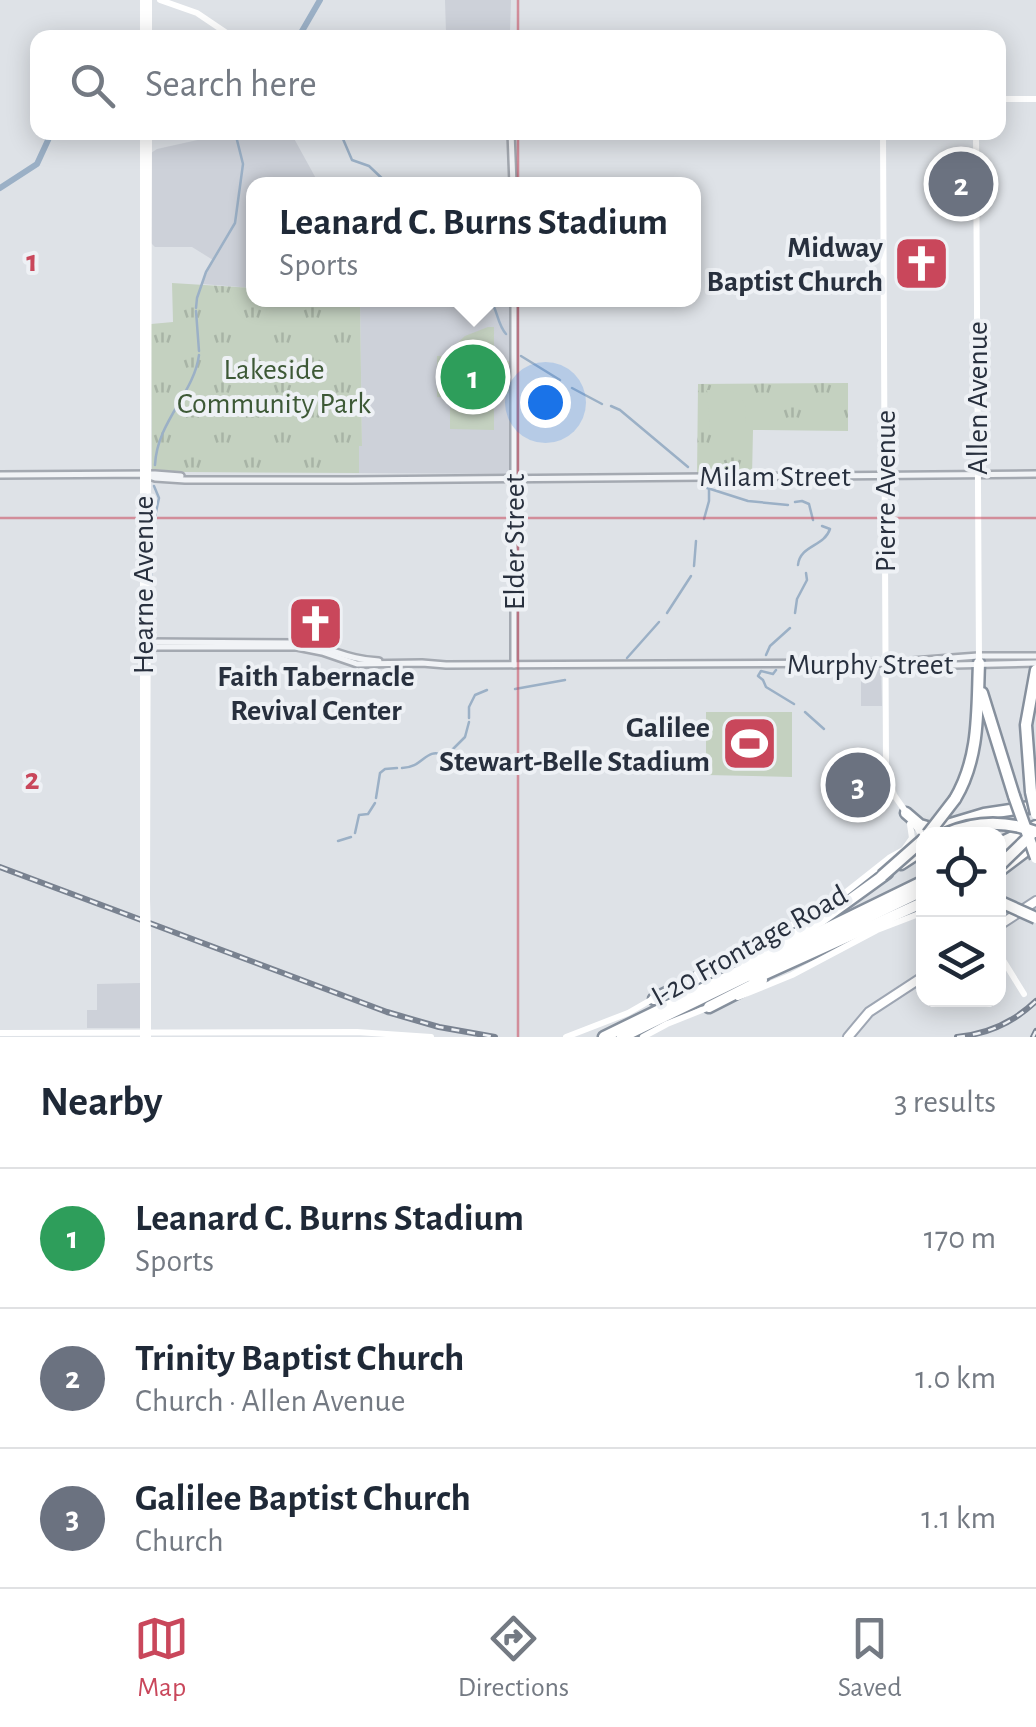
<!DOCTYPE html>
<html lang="en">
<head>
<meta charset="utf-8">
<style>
	:root { --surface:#fff; --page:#f2f2f3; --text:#1f2937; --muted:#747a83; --line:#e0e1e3; --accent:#c9475b }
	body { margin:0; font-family:"Alegreya Sans",sans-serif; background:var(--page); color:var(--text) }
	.controls { position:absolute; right:30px; bottom:30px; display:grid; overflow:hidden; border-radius:20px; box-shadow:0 5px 25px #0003 }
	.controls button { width:90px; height:90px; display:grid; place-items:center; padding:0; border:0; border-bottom:2px solid var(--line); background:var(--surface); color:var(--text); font:50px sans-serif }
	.you { position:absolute; left:545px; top:402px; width:35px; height:35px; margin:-25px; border:8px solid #fff; border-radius:50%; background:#1a73e8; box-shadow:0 0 0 15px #1a73e833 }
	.badge { display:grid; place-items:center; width:65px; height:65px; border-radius:50%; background:var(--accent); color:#fff; font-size:32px; font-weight:700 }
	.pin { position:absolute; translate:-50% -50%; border:5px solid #fff; box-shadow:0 2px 10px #0006 }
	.popup { position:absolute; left:246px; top:177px; width:455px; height:130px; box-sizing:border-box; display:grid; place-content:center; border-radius:20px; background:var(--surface); filter:drop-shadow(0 2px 8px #0005); font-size:32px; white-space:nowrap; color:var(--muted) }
	.popup b { font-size:38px; color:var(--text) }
	.popup::after { content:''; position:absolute; left:50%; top:100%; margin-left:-20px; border:20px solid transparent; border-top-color:var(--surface) }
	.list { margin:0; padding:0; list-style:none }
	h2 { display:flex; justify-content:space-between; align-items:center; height:130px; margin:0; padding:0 40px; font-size:42px }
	h2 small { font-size:32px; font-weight:400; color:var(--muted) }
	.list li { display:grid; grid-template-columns:65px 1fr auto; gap:30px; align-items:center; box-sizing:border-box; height:140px; padding:0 40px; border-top:2px solid var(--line) }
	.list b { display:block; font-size:38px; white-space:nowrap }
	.list p { margin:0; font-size:32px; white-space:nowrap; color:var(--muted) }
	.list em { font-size:32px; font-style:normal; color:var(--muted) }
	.icon { flex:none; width:55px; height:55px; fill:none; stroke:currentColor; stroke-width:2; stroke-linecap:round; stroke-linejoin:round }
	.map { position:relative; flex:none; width:1036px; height:1037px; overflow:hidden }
	.search { position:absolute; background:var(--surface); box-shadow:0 5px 25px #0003; left:30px; right:30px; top:30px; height:110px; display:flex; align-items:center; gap:25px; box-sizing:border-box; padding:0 35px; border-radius:20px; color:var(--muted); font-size:38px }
	.sheet { height:550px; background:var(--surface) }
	nav { display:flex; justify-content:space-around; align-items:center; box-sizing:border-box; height:140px; border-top:2px solid var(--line); background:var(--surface); font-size:28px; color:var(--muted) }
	nav a { display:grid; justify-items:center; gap:5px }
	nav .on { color:var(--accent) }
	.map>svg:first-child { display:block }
	.built { fill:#cdd1d9 }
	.grass { fill:url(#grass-tufts) }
	.pitch { fill:#c4d1c0 }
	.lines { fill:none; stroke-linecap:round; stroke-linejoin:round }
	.stream { stroke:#9bb0c6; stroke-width:2.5 }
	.river { stroke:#9bb0c6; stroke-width:6 }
	.tertiary-casing { stroke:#a4a9b1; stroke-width:10 }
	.primary-casing { stroke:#9ea6b3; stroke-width:12 }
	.motorway-casing { stroke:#86909d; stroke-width:15 }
	.tertiary { stroke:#f1f3f6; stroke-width:5 }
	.secondary { stroke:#fff; stroke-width:6 }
	.primary { stroke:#fff; stroke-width:8 }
	.motorway { stroke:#fff; stroke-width:10 }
	.rail-casing { stroke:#798290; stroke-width:6 }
	.rail { stroke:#eef1f5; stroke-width:2.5; stroke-dasharray:8; stroke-linecap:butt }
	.motorway-bridge-casing { stroke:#86909d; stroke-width:15; stroke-linecap:butt }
	.secondary-bridge { stroke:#fff; stroke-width:6 }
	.motorway-bridge { stroke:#fff; stroke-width:10 }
	.grid { fill:none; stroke:#c9475b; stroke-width:2.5; stroke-opacity:0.55 }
	.labels { text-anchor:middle; stroke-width:8; stroke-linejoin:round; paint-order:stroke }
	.poi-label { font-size:30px; font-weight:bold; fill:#28303e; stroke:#eef1f5; text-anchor:end }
	.park-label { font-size:30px; fill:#3d5936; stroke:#eef1f5 }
	.street-label { font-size:30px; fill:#28303e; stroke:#eef1f5 }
	.grid-label { font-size:32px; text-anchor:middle; font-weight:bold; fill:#c9475b; stroke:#eef1f5; stroke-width:8; stroke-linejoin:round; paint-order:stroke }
</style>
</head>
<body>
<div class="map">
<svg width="1036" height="1037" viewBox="0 0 1036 1037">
	<defs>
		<pattern id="grass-tufts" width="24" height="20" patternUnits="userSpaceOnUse" patternTransform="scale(2.5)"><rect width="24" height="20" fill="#c4d1c0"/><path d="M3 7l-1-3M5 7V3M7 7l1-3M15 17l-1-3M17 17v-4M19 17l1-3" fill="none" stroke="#a8b4a6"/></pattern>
	</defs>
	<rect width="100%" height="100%" fill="#dee2e7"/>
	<g class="built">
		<path d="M445,0H511L510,33H446Z"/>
		<path d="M229,133H291L319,184L253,185V288L202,284L213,260L192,247H155L150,242L151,153L157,149Z"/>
		<path d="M360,300H510V474L359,473V446L362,445Z"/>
		<path d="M861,669H881L882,706H861Z"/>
		<path d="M140,983V1028H87V1010H97V984Z"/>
	</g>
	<g class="grass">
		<path d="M172,283L253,288V300H360L362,446H359V473L184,472L152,469L151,324L173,322Z"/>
		<path d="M848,383V431L753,430L752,476L697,477L698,384Z"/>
	</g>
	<g class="pitch">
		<path d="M488,327H494V361H509V393L494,398V430L450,429V398L437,397V356H454V346L465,336Z"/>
		<path d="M707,390H727L739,394L745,405L746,428H710Z"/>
		<path d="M706,712H792V777L706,775Z"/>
	</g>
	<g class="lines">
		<g class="stream">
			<path d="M340,132L352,160L369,166L389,185"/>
			<path d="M490,300C498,310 497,324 506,334"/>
			<path d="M196,308L197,298L206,272L235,223L243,164L237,140"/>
			<path d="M196,311L199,351"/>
			<path d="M521,356L560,380"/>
			<path d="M572,388L602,404"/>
			<path d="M611,406L620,410L688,467"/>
			<path d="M155,465C157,421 194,394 199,355"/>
			<path d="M701,486L748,501L788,505"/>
			<path d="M795,502L802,501L809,504L813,520"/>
			<path d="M704,519L709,501V488"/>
			<path d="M151,557V535L159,498L154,486"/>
			<path d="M798,565C800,545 824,547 830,529L822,526"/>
			<path d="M694,566L696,541"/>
			<path d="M151,596V562"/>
			<path d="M667,613L691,576"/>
			<path d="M795,613L797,599L807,580L806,573"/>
			<path d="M766,655L770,646L790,628"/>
			<path d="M627,658L659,622"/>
			<path d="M776,670L773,674L761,671L758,676L763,680L766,687L794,704"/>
			<path d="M515,689L565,680"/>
			<path d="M805,712L824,729"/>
			<path d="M469,718V707L475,695L487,690"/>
			<path d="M448,754L465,737L469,722"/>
			<path d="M402,768C423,768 426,747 443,755"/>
			<path d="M376,798L380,773L385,769L397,768"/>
			<path d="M355,833L359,815L368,814L375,803"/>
			<path d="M338,841L351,837"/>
		</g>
		<g class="river">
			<path d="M298,38L320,0"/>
			<path d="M0,188L37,164L49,138L59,132"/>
		</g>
		<defs>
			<g id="tertiary">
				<path d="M511,132L513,185"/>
				<path d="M514,300V665"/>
				<path d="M0,475L155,474L181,476"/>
				<path d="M149,476L155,478L185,480H352L1036,474"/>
				<path d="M147,642L298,643C328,646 347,660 379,661"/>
				<path d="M145,647H297L322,652L357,664L422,663L446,665L886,663L911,666L1036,663"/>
				<path d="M899,662L978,656H1036"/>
			</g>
			<g id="primary">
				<path d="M998,926L1036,901"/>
				<path d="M848,1037L869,1012L924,976"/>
			</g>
			<g id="motorway">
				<path d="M982,693L1014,796"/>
				<path d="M1031,792L1026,725L1036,670"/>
				<path d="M955,799C980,757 977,710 979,663"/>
				<path d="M906,813L920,825L934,829L984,814L1036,806"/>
				<path d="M998,844L1036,826"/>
				<path d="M998,854L1020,843"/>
				<path d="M901,864L924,849"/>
				<path d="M999,871L1036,843"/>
				<path d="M744,961L822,920L887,873"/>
				<path d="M754,979L924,902"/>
				<path d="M654,999L747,954"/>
				<path d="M709,1007L762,980"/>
				<path d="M604,1037L924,881"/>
				<path d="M622,1037L924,890"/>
			</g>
		</defs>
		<use href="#tertiary" class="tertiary-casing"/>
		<use href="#primary" class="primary-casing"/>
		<use href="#motorway" class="motorway-casing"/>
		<use href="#tertiary" class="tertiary"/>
		<g class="secondary">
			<path d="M160,0L197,13L234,38"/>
			<path d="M143,38V0"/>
			<path d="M149,38V0"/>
			<path d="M998,99H1036"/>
			<path d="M883,132L886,766L894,795L924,838"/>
			<path d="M976,132L979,663"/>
			<path d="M905,848L912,838L910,824"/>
			<path d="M143,898V132"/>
			<path d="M147,899L149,132"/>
			<path d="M148,934V1037"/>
			<path d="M998,952L1024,994"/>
			<path d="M697,973L827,907L889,858L909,847"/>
			<path d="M738,997L792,975L877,930L924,912"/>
			<path d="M0,1033L357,1032L431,1037"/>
			<path d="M143,1037V933"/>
			<path d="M566,1037L628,1013L656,997"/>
			<path d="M643,1037L667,1024L712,1006"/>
		</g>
		<use href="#primary" class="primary"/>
		<use href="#motorway" class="motorway"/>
		<defs>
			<g id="rail">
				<path d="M0,867L387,1012L439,1027L495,1037"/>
				<path d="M957,1037C988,1034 1014,1022 1036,1001"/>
				<path d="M1033,1037L1036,1031"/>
			</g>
		</defs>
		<use href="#rail" class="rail-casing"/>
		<use href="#rail" class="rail"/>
		<defs>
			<g id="motorway-bridge">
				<path d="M1031,792L1036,814"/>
				<path d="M1014,796L1036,858"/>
				<path d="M928,834L955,799"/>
				<path d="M945,834C975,821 1005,820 1036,832"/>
				<path d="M998,867L1030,836"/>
				<path d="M882,876L924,839"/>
				<path d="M1003,903L1036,918"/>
			</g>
		</defs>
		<use href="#motorway-bridge" class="motorway-bridge-casing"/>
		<g class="secondary-bridge">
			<path d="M143,898V933"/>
			<path d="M147,899L148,934"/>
		</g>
		<use href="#motorway-bridge" class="motorway-bridge"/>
	</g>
	<path class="grid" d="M518,0V38M518,132V1037M0,518H1036"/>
	<defs>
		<symbol id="church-square" viewBox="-11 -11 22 22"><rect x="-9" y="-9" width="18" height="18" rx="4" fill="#c9475b" stroke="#eef1f5"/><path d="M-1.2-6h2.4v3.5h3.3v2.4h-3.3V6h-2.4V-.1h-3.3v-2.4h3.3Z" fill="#fff"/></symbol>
		<symbol id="stadium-square" viewBox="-11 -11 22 22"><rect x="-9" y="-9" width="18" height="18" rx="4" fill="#c9475b" stroke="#eef1f5"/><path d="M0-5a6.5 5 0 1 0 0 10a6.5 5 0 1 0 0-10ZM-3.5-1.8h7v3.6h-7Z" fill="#fff"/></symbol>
	</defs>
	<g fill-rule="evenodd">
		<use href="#church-square" x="890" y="232" width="63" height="63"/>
		<use href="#church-square" x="284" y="592" width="63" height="63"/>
		<use href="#stadium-square" x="718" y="712" width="63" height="63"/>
	</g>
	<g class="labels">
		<g class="poi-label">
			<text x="883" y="257">Midway<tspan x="883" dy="34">Baptist Church</tspan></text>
			<text x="316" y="686" text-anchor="middle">Faith Tabernacle<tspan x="316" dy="34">Revival Center</tspan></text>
			<text x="710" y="737">Galilee<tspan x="710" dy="34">Stewart-Belle Stadium</tspan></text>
		</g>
		<g class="park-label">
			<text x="274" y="379">Lakeside<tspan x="274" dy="34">Community Park</tspan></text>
		</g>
		<g class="street-label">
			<text transform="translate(977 398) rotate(-90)" y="10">Allen Avenue</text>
			<text x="775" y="486">Milam Street</text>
			<text transform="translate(885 491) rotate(-90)" y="10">Pierre Avenue</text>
			<text transform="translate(514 542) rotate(-90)" y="10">Elder Street</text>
			<text transform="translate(143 585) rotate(-90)" y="10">Hearne Avenue</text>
			<text x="870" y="674">Murphy Street</text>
			<text transform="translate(749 945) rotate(-29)" y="10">I-20 Frontage Road</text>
		</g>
	</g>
	<g class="grid-label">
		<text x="32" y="271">1</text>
		<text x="32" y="789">2</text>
	</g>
</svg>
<div class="controls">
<button><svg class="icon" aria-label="locate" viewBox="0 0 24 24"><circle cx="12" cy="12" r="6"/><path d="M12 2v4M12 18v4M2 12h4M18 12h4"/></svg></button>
<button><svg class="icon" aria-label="layers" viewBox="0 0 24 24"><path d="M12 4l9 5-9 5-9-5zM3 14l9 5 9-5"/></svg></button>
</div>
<div class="you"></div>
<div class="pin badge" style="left:473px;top:377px;background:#2e9e5b">1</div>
<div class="popup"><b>Leanard C. Burns Stadium</b>Sports</div>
<div class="pin badge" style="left:961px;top:184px;background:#6b7280">2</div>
<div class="pin badge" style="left:858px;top:785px;background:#6b7280">3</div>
<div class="search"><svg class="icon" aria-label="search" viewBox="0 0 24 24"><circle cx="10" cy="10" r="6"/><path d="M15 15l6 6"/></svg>Search here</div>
</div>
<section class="sheet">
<h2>Nearby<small>3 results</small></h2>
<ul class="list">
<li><span class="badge" style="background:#2e9e5b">1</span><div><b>Leanard C. Burns Stadium</b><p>Sports</p></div><em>170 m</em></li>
<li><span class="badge" style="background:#6b7280">2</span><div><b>Trinity Baptist Church</b><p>Church · Allen Avenue</p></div><em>1.0 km</em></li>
<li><span class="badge" style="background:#6b7280">3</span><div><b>Galilee Baptist Church</b><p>Church</p></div><em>1.1 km</em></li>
</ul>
</section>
<nav>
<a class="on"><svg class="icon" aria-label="map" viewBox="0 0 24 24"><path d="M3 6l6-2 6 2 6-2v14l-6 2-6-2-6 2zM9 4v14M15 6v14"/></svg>Map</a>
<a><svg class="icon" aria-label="directions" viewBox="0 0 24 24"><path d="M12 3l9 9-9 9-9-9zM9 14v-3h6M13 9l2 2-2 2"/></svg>Directions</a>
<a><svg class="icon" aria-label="saved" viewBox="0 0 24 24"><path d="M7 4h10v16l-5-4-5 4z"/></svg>Saved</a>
</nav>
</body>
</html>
